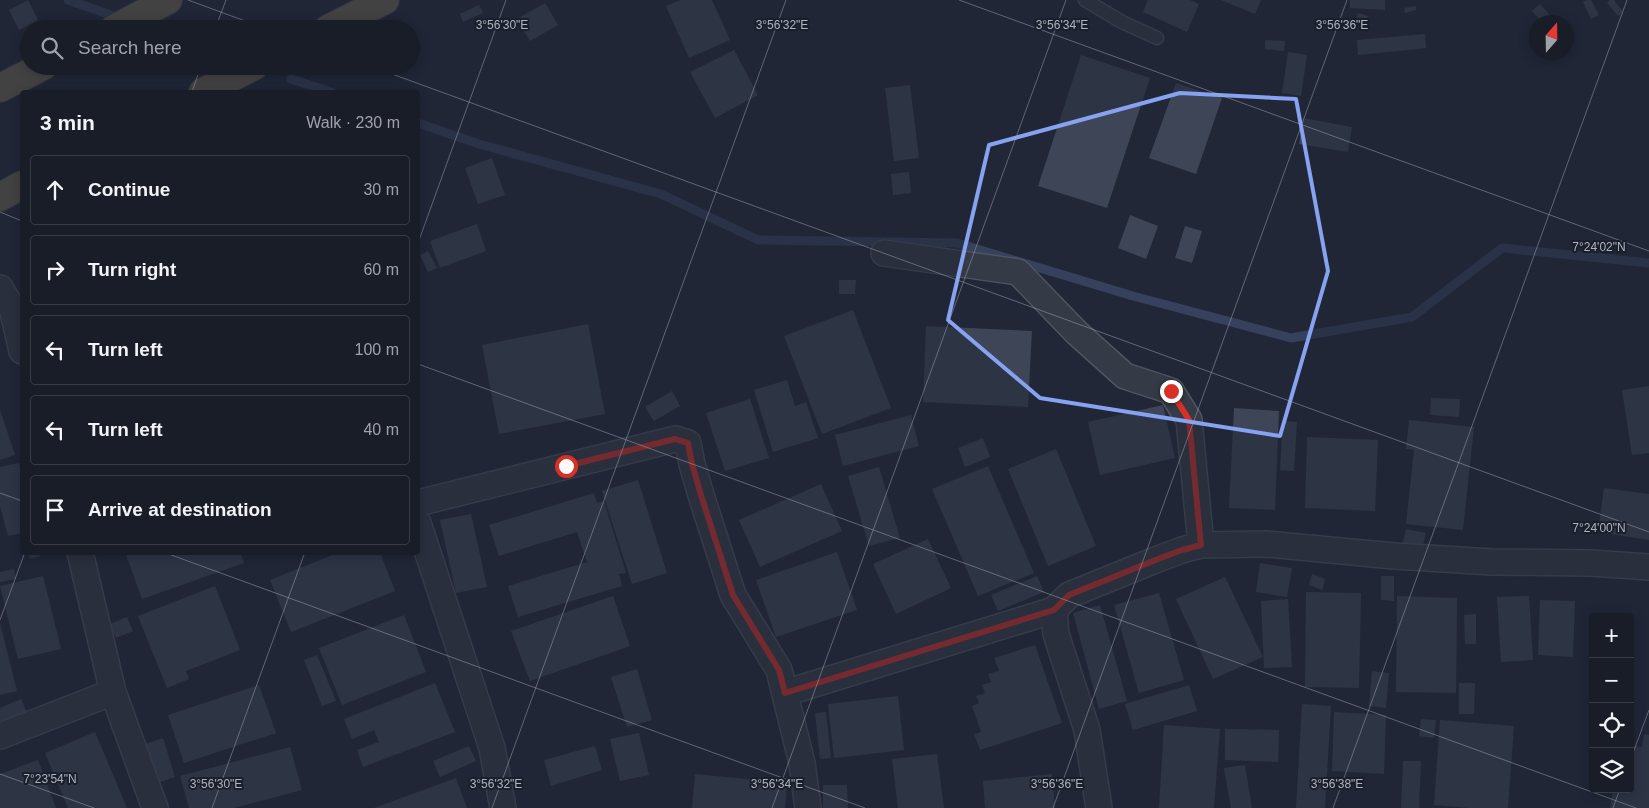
<!DOCTYPE html>
<html lang="en">
<head>
<meta charset="utf-8">
<style>
	:root { --surface:#191d28; --page:#262a34; --text:#f1f3f6; --muted:#9fa2a8; --line:#373b45 }
	body { margin:0; font-family:Helvetica,sans-serif; background:var(--page); color:var(--text) }
	.controls { position:absolute; right:15px; bottom:15px; display:grid; overflow:hidden; border-radius:5px; box-shadow:0 2px 12px #0003 }
	.controls button { width:45px; height:45px; display:grid; place-items:center; padding:0; border:0; border-bottom:1px solid var(--line); background:var(--surface); color:var(--text); font:25px sans-serif }
	.compass { position:absolute; left:1529px; top:15px; width:45px; height:45px; border-radius:50%; background:var(--surface); box-shadow:0 2px 12px #0003; rotate:20deg }
	.stop { position:absolute; width:15px; height:15px; margin:-11px; border:4px solid #d93025; border-radius:50%; background:#fff }
	.stop.end { background:#d93025; border-color:#fff; box-shadow:0 1px 5px #0008 }
	.list { margin:0; padding:0; list-style:none }
	h2 { display:flex; justify-content:space-between; align-items:center; height:65px; margin:0; padding:0 20px; font-size:21px }
	h2 small { font-size:16px; font-weight:400; color:var(--muted) }
	.list li { display:grid; grid-template-columns:32px 1fr auto; gap:15px; align-items:center; box-sizing:border-box; height:70px; margin:0 10px 10px; padding:0 10px; border:1px solid var(--line); border-radius:5px }
	.list b { display:block; font-size:19px; white-space:nowrap }
	.list em { font-size:16px; font-style:normal; color:var(--muted) }
	.icon { flex:none; width:28px; height:28px; fill:none; stroke:currentColor; stroke-width:2; stroke-linecap:round; stroke-linejoin:round }
	.map { position:relative; flex:none; width:1649px; height:808px; overflow:hidden }
	.search { position:absolute; background:var(--surface); box-shadow:0 2px 12px #0003; left:20px; top:20px; width:400px; height:55px; display:flex; align-items:center; gap:12px; box-sizing:border-box; padding:0 18px; border-radius:28px; color:var(--muted); font-size:19px }
	.panel { position:absolute; background:var(--surface); box-shadow:0 2px 12px #0003; left:20px; top:90px; width:400px; height:465px; border-radius:5px }
	.map>svg:first-child { display:block }
	.lines { fill:none; stroke-linecap:round; stroke-linejoin:round }
	.stream { stroke:#36415d; stroke-width:9 }
	.building { fill:#3d4556 }
	.service-casing { stroke:#4f5461; stroke-width:15 }
	.minor-casing { stroke:#4f5461; stroke-width:28 }
	.motorway-casing { stroke:#3c414e; stroke-width:30 }
	.service { stroke:#353a47; stroke-width:12 }
	.minor { stroke:#353a47; stroke-width:25 }
	.motorway { stroke:#6c6552; stroke-width:28 }
	.route { stroke:#d93025; stroke-width:6 }
	.marked { fill:none; stroke:#86a2f1; stroke-width:4; stroke-linejoin:round }
	.ticks { fill:none; stroke:#afb4c3; stroke-width:1; stroke-opacity:0.45 }
	.ticks-label { font-size:12px; text-anchor:middle; fill:#afb4c3; stroke:#1a1f2b; stroke-width:4; stroke-linejoin:round; paint-order:stroke }
</style>
</head>
<body>
<div class="map">
<svg width="1649" height="808" viewBox="0 0 1649 808">
	<rect width="100%" height="100%" fill="#212736"/>
	<g class="lines">
		<g class="stream">
			<path d="M68,0L122,19"/>
			<path d="M291,79L331,92"/>
			<path d="M418,123L479,144L661,194L758,240L957,243L1133,296L1291,338L1412,317L1502,248L1649,263"/>
		</g>
	</g>
	<g class="building">
		<path d="M28,0L38,20L19,30L9,10Z"/>
		<path d="M681,0H712L730,40L689,58L666,6Z"/>
		<path d="M1148,0H1190L1199,4L1187,32L1143,12Z"/>
		<path d="M1221,0H1261L1255,14Z"/>
		<path d="M1350,0H1385V10L1350,8Z"/>
		<path d="M1587,0H1591L1599,15L1591,19L1583,2Z"/>
		<path d="M1610,0H1614L1623,12L1618,16L1607,3Z"/>
		<path d="M545,3L558,25L530,41L517,19Z"/>
		<path d="M1540,4L1556,22H1542L1532,11Z"/>
		<path d="M479,5L483,13L463,22L460,14Z"/>
		<path d="M1416,6V10L1405,13L1404,8Z"/>
		<path d="M1358,13L1368,16L1366,23L1356,20Z"/>
		<path d="M1425,34L1426,48L1358,55L1357,40Z"/>
		<path d="M1265,40L1285,41L1284,51L1265,49Z"/>
		<path d="M734,50L758,95L715,118L690,72Z"/>
		<path d="M1288,52L1307,55L1301,96L1282,93Z"/>
		<path d="M1081,55L1150,78L1107,208L1038,186Z"/>
		<path d="M1176,83L1222,98L1196,174L1149,158Z"/>
		<path d="M910,85L919,158L894,161L885,88Z"/>
		<path d="M1303,118L1352,127L1348,152L1299,144Z"/>
		<path d="M492,158L505,195L478,204L465,168Z"/>
		<path d="M909,172L911,193L893,195L891,174Z"/>
		<path d="M1130,215L1158,226L1146,259L1118,248Z"/>
		<path d="M477,224L486,251L440,268L430,241Z"/>
		<path d="M1185,226L1202,231L1192,263L1175,258Z"/>
		<path d="M428,251L437,268L428,272L420,255Z"/>
		<path d="M839,280H856L855,294H839Z"/>
		<path d="M853,310L891,408L822,434L784,336Z"/>
		<path d="M588,324L605,414L499,434L482,345Z"/>
		<path d="M926,326L1032,331L1028,407L923,402Z"/>
		<path d="M787,380L795,406L806,402L818,438L773,452L754,390Z"/>
		<path d="M1649,386V453L1632,455L1622,390Z"/>
		<path d="M672,391L680,406L654,421L645,407Z"/>
		<path d="M1431,398L1460,399L1459,417L1430,415Z"/>
		<path d="M750,399L769,458L725,471L706,413Z"/>
		<path d="M1163,405L1175,458L1100,475L1088,422Z"/>
		<path d="M1234,408L1279,411L1275,510L1229,508Z"/>
		<path d="M0,410L15,455L0,460Z"/>
		<path d="M911,415L919,446L843,466L835,435Z"/>
		<path d="M1409,420L1474,427L1463,530L1406,524L1414,450L1406,449Z"/>
		<path d="M1283,421L1297,422L1294,471L1280,470Z"/>
		<path d="M1307,437L1378,440L1375,511L1305,508Z"/>
		<path d="M983,438L990,457L965,467L958,448Z"/>
		<path d="M1056,449L1096,546L1048,566L1008,469Z"/>
		<path d="M19,463L22,476V533L8,536L0,506V467Z"/>
		<path d="M988,466L1034,573L978,596L932,489Z"/>
		<path d="M879,467L900,538L869,546L848,476Z"/>
		<path d="M638,480L667,573L632,584L602,491Z"/>
		<path d="M821,484L842,531L760,567L739,520Z"/>
		<path d="M1604,488L1649,494V540L1598,532Z"/>
		<path d="M594,493L597,503L604,501L626,573L619,574L622,586L518,617L508,586L587,562L577,532L499,556L489,525Z"/>
		<path d="M471,514L487,587L456,593L440,520Z"/>
		<path d="M1406,529L1426,533L1421,553L1402,548Z"/>
		<path d="M928,539L951,588L896,614L873,564Z"/>
		<path d="M28,552H39L40,556L30,559Z"/>
		<path d="M125,552H240L244,563L142,599Z"/>
		<path d="M340,552H380L395,591L291,632L270,580Z"/>
		<path d="M837,552L857,610L776,637L756,580Z"/>
		<path d="M1260,563L1292,568L1287,597L1256,592Z"/>
		<path d="M14,569L16,579L0,582V572Z"/>
		<path d="M1312,574L1325,579L1322,590L1309,585Z"/>
		<path d="M43,576L61,649L18,659L0,586Z"/>
		<path d="M1037,576L1044,592L998,611L991,595Z"/>
		<path d="M1381,576H1394V601L1381,600Z"/>
		<path d="M1225,577L1263,657L1213,679L1176,599Z"/>
		<path d="M215,586L240,650L186,671L189,679L167,688L138,616Z"/>
		<path d="M1306,592L1361,593L1359,688L1305,687Z"/>
		<path d="M1159,593L1184,680L1139,693L1114,605Z"/>
		<path d="M613,596L630,646L530,681L511,631Z"/>
		<path d="M1397,596L1457,598L1456,693L1396,692Z"/>
		<path d="M1529,596L1533,660L1501,662L1497,597Z"/>
		<path d="M1288,599L1292,667L1264,668L1261,601Z"/>
		<path d="M1540,600L1575,601L1573,657L1538,655Z"/>
		<path d="M1100,605L1127,701L1099,709L1073,613Z"/>
		<path d="M1476,614V644H1465L1464,615Z"/>
		<path d="M404,615L426,672L342,705L319,648Z"/>
		<path d="M127,617L133,631L116,638L110,624Z"/>
		<path d="M0,623L17,691L0,695Z"/>
		<path d="M1035,645L1062,723L980,750L974,734L981,732L972,706L979,703L976,696L985,693L982,685L991,682L988,674L999,671L994,658Z"/>
		<path d="M317,655L336,701L322,706L304,660Z"/>
		<path d="M637,669L652,720L627,727L611,677Z"/>
		<path d="M1372,671L1389,673L1386,708L1369,706Z"/>
		<path d="M435,683L455,732L363,767L357,750L379,742L374,730L352,739L344,719Z"/>
		<path d="M1459,683H1475L1474,714H1459Z"/>
		<path d="M259,685L276,733L184,763L168,715Z"/>
		<path d="M1189,685L1197,711L1133,730L1125,704Z"/>
		<path d="M898,696L904,750L834,758L828,704Z"/>
		<path d="M21,699L28,715L0,727V708Z"/>
		<path d="M1302,704L1331,706L1325,808H1296Z"/>
		<path d="M826,712L831,758L820,759L815,713Z"/>
		<path d="M1334,712L1386,715L1384,774L1332,771Z"/>
		<path d="M1421,719L1436,720L1434,738L1419,736Z"/>
		<path d="M1440,720L1514,726L1508,808H1469L1434,805Z"/>
		<path d="M1164,725L1220,729L1214,808H1159Z"/>
		<path d="M1225,729L1279,730L1278,762L1225,760Z"/>
		<path d="M95,732L127,808H68L45,753Z"/>
		<path d="M639,733L649,775L620,781L610,739Z"/>
		<path d="M1644,734L1649,735V808H1610L1613,789H1630V745L1642,747Z"/>
		<path d="M163,738L175,777L157,783L145,744Z"/>
		<path d="M469,746L476,761L440,777L433,761Z"/>
		<path d="M595,746L602,770L551,786L544,760Z"/>
		<path d="M290,747L302,790L234,808H189L180,776Z"/>
		<path d="M937,754L944,808H898L892,759Z"/>
		<path d="M38,760L56,808H0V774Z"/>
		<path d="M1403,761H1421L1419,808H1401Z"/>
		<path d="M1245,765L1252,808H1231L1224,768Z"/>
		<path d="M695,774L787,783L785,808H692Z"/>
		<path d="M1052,774L1055,808H985L983,781Z"/>
		<path d="M456,778L467,808H374Z"/>
		<path d="M823,785H847L848,808H823Z"/>
	</g>
	<g class="lines">
		<defs>
			<path id="service" d="M1085,0L1122,22L1157,38"/>
			<g id="minor">
				<path d="M884,253L1018,272L1077,333L1125,376L1171,391L1189,420L1201,545"/>
				<path d="M0,288L12,308L22,351"/>
				<path d="M418,503L675,439L688,443L692,464L701,495L733,595L779,670L802,763L808,808"/>
				<path d="M418,523L492,748L503,808"/>
				<path d="M80,552L113,692L155,808"/>
				<path d="M1054,610L1056,634L1087,730L1099,808"/>
				<path d="M785,693L1054,610L1069,595L1158,559L1182,550L1201,545L1267,544L1394,556L1492,562L1591,563L1649,567"/>
				<path d="M0,736L113,692"/>
			</g>
			<g id="motorway">
				<path d="M114,29L168,0"/>
				<path d="M328,29L385,0"/>
				<path d="M0,88L43,66"/>
				<path d="M203,92L254,66"/>
				<path d="M0,197L22,185"/>
			</g>
		</defs>
		<use href="#service" class="service-casing"/>
		<use href="#minor" class="minor-casing"/>
		<use href="#motorway" class="motorway-casing"/>
		<use href="#service" class="service"/>
		<use href="#minor" class="minor"/>
		<use href="#motorway" class="motorway"/>
	</g>
	<g class="lines">
		<path class="route" d="M566,466L675,439L688,443L692,464L701,495L733,595L779,670L785,693L1054,610L1069,595L1158,559L1182,550L1201,545L1189,420L1171,391"/>
	</g>
	<path d="M0 0H1649V808H0ZM1180,93L1296,99L1328,271L1280,436L1040,398L948,320L989,145Z" fill="#212736" fill-opacity=".55" fill-rule="evenodd"/>
	<path class="marked" d="M1180,93L1296,99L1328,271L1280,436L1040,398L948,320L989,145Z"/>
	<path class="ticks" d="M188,0L267,29M959,0L1649,251M215,29L226,0M370,66L1649,532M192,92L201,66M0,212L22,221M418,243L506,0M418,364L1636,808M0,493L22,501M163,552L865,808M0,620L25,552M1630,761L1649,710M0,774L94,808M212,808L305,552M492,808L786,0M772,808L1066,0M1053,808L1347,0M1333,808L1627,0M1613,808L1620,789"/>
	<g class="ticks-label">
		<text x="502" y="29">3°56'30"E</text>
		<text x="782" y="29">3°56'32"E</text>
		<text x="1062" y="29">3°56'34"E</text>
		<text x="1342" y="29">3°56'36"E</text>
		<text x="1599" y="251">7°24'02"N</text>
		<text x="1599" y="532">7°24'00"N</text>
		<text x="50" y="783">7°23'54"N</text>
		<text x="216" y="788">3°56'30"E</text>
		<text x="496" y="788">3°56'32"E</text>
		<text x="777" y="788">3°56'34"E</text>
		<text x="1057" y="788">3°56'36"E</text>
		<text x="1337" y="788">3°56'38"E</text>
	</g>
</svg>
<div class="controls">
<button>+</button>
<button>−</button>
<button><svg class="icon" aria-label="locate" viewBox="0 0 24 24"><circle cx="12" cy="12" r="6"/><path d="M12 2v4M12 18v4M2 12h4M18 12h4"/></svg></button>
<button><svg class="icon" aria-label="layers" viewBox="0 0 24 24"><path d="M12 4l9 5-9 5-9-5zM3 14l9 5 9-5"/></svg></button>
</div>
<svg class="compass" viewBox="-18 -18 36 36"><path d="M0-13l5 13h-10z" fill="#e53935"/><path d="M0 13l5-13h-10z" fill="#9fa2a8"/></svg>
<div class="stop" style="left:566px;top:466px"></div>
<div class="stop end" style="left:1171px;top:391px"></div>
<div class="search"><svg class="icon" aria-label="search" viewBox="0 0 24 24"><circle cx="10" cy="10" r="6"/><path d="M15 15l6 6"/></svg>Search here</div>
<section class="panel">
<h2>3 min<small>Walk · 230 m</small></h2>
<ul class="list">
<li><svg class="icon" aria-label="ahead" viewBox="0 0 24 24"><path d="M12 20V5M6 11l6-6 6 6"/></svg><div><b>Continue</b></div><em>30 m</em></li>
<li><svg class="icon" aria-label="right" viewBox="0 0 24 24"><path d="M7 20v-9h11M14 6l5 5-5 5"/></svg><div><b>Turn right</b></div><em>60 m</em></li>
<li><svg class="icon" aria-label="left" viewBox="0 0 24 24"><path d="M17 20v-9H6M10 6l-5 5 5 5"/></svg><div><b>Turn left</b></div><em>100 m</em></li>
<li><svg class="icon" aria-label="left" viewBox="0 0 24 24"><path d="M17 20v-9H6M10 6l-5 5 5 5"/></svg><div><b>Turn left</b></div><em>40 m</em></li>
<li><svg class="icon" aria-label="arrive" viewBox="0 0 24 24"><path d="M6 21V4h12l-3 4 3 4H6"/></svg><div><b>Arrive at destination</b></div></li>
</ul>
</section>
</div>
</body>
</html>
